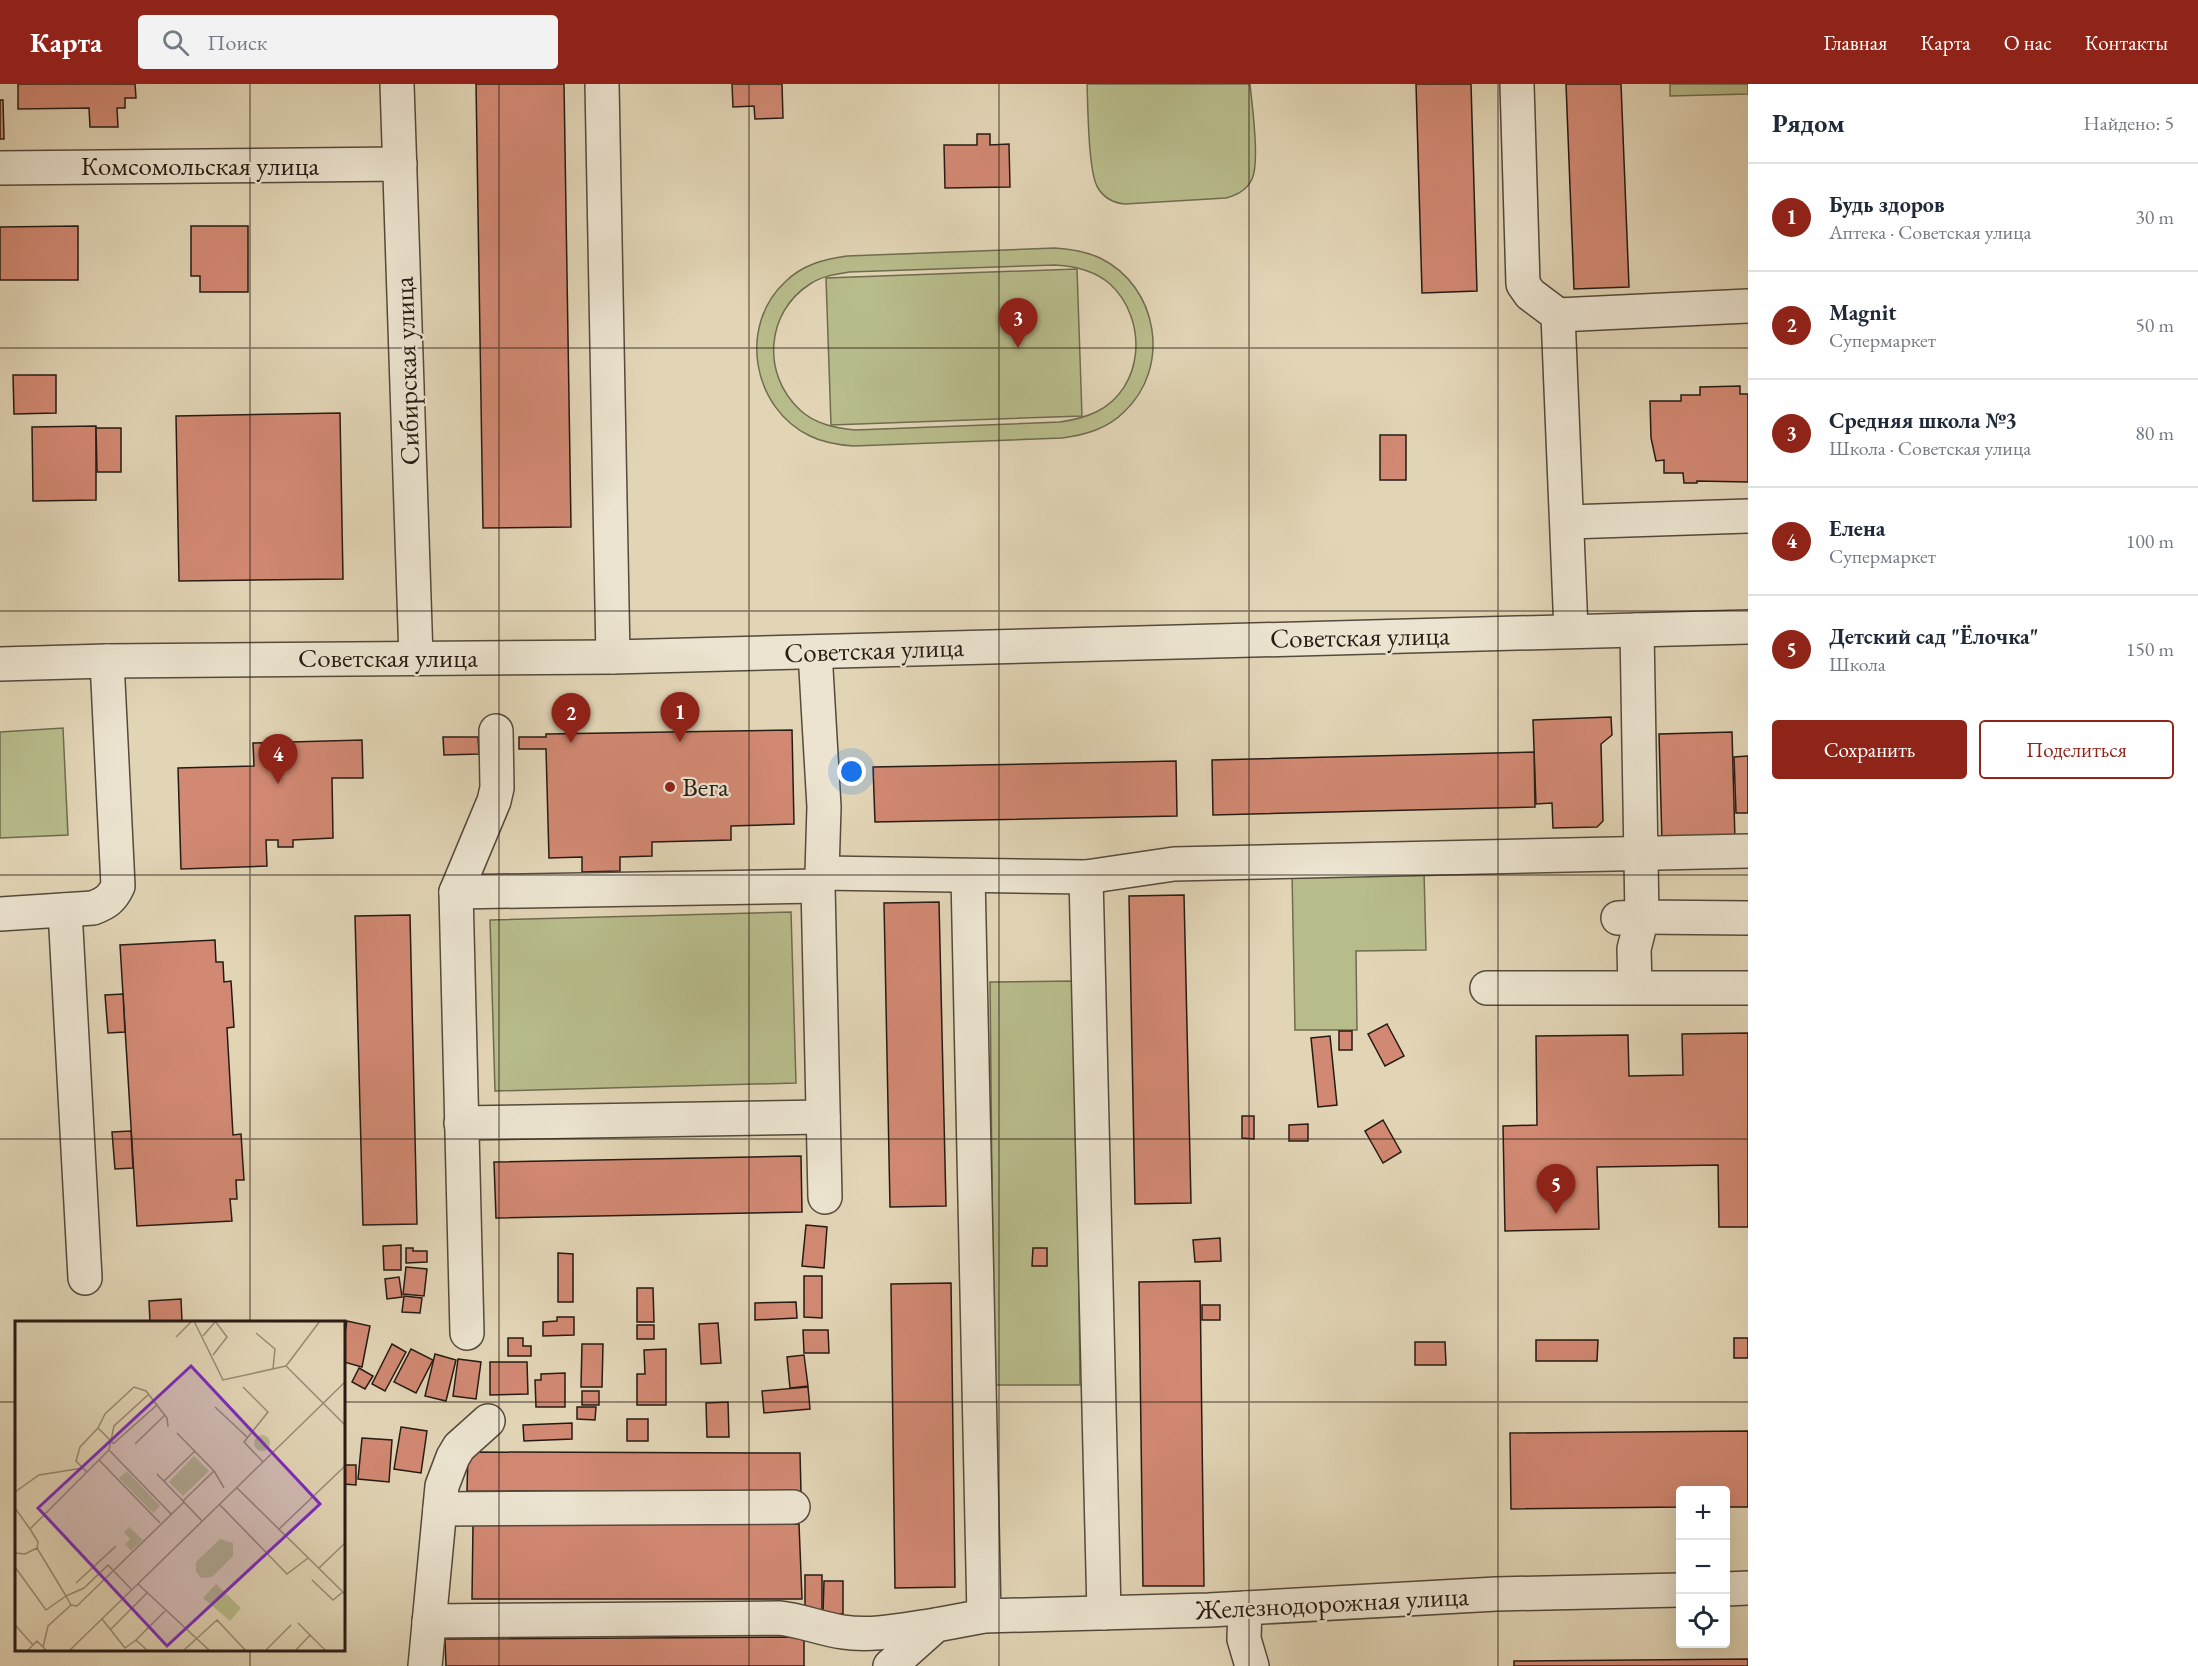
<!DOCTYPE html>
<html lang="ru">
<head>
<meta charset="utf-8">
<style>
	:root { --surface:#fff; --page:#f2f2f3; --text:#1f2937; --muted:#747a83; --line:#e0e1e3; --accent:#8f2418 }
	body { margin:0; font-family:"EB Garamond",serif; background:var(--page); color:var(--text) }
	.controls { position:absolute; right:18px; bottom:18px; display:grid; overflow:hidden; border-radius:6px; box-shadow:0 6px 24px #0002 }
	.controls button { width:54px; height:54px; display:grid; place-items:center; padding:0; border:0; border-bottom:2px solid var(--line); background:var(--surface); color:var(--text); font:30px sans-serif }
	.you { position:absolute; left:852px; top:688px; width:21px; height:21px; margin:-15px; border:4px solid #fff; border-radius:50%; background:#1a73e8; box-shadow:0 0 0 9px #1a73e833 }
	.badge { display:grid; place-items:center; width:39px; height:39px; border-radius:50%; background:var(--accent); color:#fff; font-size:20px; font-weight:700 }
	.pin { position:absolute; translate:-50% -50px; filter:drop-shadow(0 2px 3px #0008) }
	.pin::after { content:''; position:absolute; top:32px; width:21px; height:18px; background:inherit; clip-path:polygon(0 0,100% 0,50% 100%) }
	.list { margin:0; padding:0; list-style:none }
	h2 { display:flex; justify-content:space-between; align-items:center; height:78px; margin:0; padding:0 24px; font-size:26px }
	h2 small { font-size:20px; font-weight:400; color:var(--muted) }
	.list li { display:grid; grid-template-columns:39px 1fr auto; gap:18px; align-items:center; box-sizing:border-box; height:108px; padding:0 24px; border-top:2px solid var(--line) }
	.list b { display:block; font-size:22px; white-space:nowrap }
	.list p { margin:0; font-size:20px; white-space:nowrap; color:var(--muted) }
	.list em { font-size:20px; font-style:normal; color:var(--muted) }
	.actions { display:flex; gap:12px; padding:18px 24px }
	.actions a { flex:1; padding:14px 0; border:2px solid var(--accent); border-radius:6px; text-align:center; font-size:21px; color:var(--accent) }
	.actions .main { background:var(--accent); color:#fff }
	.icon { flex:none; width:33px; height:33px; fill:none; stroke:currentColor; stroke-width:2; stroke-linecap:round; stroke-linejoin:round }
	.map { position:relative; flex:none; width:1748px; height:1582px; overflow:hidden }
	header { display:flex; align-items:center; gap:36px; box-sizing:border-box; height:84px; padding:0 30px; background:var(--accent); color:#fff }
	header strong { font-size:28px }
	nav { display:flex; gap:33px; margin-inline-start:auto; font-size:21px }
	.search { width:420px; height:54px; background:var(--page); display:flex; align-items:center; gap:15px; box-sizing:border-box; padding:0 21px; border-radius:6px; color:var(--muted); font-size:22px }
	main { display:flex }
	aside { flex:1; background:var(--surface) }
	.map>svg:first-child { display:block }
	.green { fill:#b8bc8b; stroke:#6f6c50; stroke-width:1.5; fill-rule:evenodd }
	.building { fill:#d28973; stroke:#261b14; stroke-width:1.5 }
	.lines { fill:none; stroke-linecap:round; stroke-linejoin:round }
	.minor-casing { stroke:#554a3c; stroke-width:36 }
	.minor { stroke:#ece4d0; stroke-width:33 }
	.grid { fill:none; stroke:#261b14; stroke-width:1.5; stroke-opacity:0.55 }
	.poi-dot { fill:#8f2418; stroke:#ece4d0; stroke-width:2 }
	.labels { text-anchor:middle; stroke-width:4.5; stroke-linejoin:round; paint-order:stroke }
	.street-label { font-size:27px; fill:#261b14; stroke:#ece4d0 }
	.poi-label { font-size:27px; fill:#261b14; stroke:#ece4d0; text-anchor:start }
	.inset-road { fill:none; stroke:#978b75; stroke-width:1.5 }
	.view { fill:#7b2cbf; fill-opacity:0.15; stroke:#7b2cbf; stroke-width:3 }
	.inset-edge { fill:none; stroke:#261b14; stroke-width:3 }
</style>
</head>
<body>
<header>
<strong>Карта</strong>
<div class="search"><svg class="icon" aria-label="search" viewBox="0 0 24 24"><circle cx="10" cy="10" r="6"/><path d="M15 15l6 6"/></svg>Поиск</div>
<nav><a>Главная</a><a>Карта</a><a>О нас</a><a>Контакты</a></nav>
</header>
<main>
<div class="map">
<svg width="1748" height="1582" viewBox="0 0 1748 1582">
	<rect width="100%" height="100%" fill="#e2d5b6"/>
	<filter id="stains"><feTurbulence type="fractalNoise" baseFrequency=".00333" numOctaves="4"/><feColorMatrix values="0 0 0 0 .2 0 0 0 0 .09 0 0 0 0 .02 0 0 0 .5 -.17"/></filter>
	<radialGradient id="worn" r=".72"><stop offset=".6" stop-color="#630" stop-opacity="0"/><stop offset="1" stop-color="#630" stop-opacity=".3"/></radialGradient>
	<g class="green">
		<path d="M1087,0H1250C1252,21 1260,78 1252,95C1247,106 1238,111 1226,114L1125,120C1114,119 1104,114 1098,104C1088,89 1088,21 1087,0Z"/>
		<path d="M1670,0H1748V10L1670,12Z"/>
		<path d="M1055,164C1070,165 1085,167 1100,174C1158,202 1172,283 1124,328C1107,345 1085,351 1062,354L854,362C839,361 824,359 810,352C752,324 738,242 785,198C802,181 824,175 847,172ZM1055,181C1075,182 1094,186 1110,200C1148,235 1145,304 1096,328C1084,334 1073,336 1060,338L855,346C835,344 815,340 800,326C761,290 766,228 810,200C822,192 836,190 849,188Z"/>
		<path d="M1077,185L1082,332L831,341L826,194Z"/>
		<path d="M63,644L68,751L0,754V648Z"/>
		<path d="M1424,787L1426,866L1356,867L1357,946H1295L1292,789Z"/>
		<path d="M791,828L796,999L495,1007L490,836Z"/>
		<path d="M1075,897L1080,1301H994L990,898Z"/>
	</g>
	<g class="building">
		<path d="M18,0H135L136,14H125V24H117L118,43H90L89,24L18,25Z"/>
		<path d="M476,0H564L571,443L483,444Z"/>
		<path d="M732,0H782L783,34L755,35L754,22L733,23Z"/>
		<path d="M1416,0H1471L1477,207L1422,209Z"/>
		<path d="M1566,0H1621L1629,203L1574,205Z"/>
		<path d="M0,16H3L4,55H0Z"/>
		<path d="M977,50H990V61L1009,60L1010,103L945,104L944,61H977Z"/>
		<path d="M78,142V196H0V143Z"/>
		<path d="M191,142H248V208H200V192H191Z"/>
		<path d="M13,291H56V329L14,330Z"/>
		<path d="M1740,302V310H1748V398L1697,397V399H1684L1683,389H1664V376L1656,377L1651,354L1650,317H1681V311H1700V303Z"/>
		<path d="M340,329L343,495L179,497L176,332Z"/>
		<path d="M96,342V416L33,417L32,343Z"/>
		<path d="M96,344H121V388H97Z"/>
		<rect x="1380" y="351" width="26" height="45"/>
		<path d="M1611,633L1612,651L1601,660L1603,737L1597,743L1553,744L1552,719L1536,720L1533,636Z"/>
		<path d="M792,646L794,740L731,742V756L652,758V772L620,773V787L582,788V773L549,774L546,665H519V653H546V650Z"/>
		<path d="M1732,648L1735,757L1662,759L1659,650Z"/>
		<path d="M443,653H478L479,670L444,671Z"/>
		<path d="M362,656L363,694H332L333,754L293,756V763H278V756H266L267,782L181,785L178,684L254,682L253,659Z"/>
		<path d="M1534,668L1535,723L1213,731L1212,676Z"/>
		<path d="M1748,672V729H1736L1734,673Z"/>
		<path d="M1176,677L1177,732L875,738L873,683Z"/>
		<path d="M1184,811L1191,1119L1135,1120L1129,812Z"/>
		<path d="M939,818L946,1122L890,1123L884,819Z"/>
		<path d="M410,831L417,1140L363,1141L355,832Z"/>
		<path d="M215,856L216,878H223L224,898L231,897L234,943L227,944L233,1051L241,1050L244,1096H236L237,1115H230L232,1137L137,1142L120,861Z"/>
		<path d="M123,910L125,948L108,949L105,911Z"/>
		<path d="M1387,940L1404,972L1385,982L1368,950Z"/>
		<rect x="1339" y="947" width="13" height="19"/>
		<path d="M1748,949V1143H1719L1718,1081L1597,1083L1599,1145L1505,1147L1503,1042L1537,1041L1536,952L1628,951L1629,992L1683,991L1682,950Z"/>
		<path d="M1330,952L1337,1021L1318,1023L1311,954Z"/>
		<path d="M1242,1032H1254V1055L1242,1054Z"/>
		<path d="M1383,1036L1401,1068L1383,1079L1365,1047Z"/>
		<path d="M1308,1040V1057H1289V1041Z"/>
		<path d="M131,1047L133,1084L115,1085L112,1048Z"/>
		<path d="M801,1072L802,1128L496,1134L494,1078Z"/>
		<path d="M806,1141L827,1143L824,1184L802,1182Z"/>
		<path d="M1220,1154L1221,1177L1195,1178L1193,1156Z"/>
		<path d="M401,1161V1186H384L383,1162Z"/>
		<path d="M406,1164H413V1167H427V1178L406,1179Z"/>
		<path d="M1033,1164H1047V1182H1032Z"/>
		<path d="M558,1169L573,1170V1218H558Z"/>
		<path d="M406,1183L427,1185L424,1212L403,1210Z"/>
		<path d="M804,1192H822V1234L804,1233Z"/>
		<path d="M399,1193L402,1213L387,1215L385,1195Z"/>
		<path d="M1200,1197L1204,1502H1143L1139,1198Z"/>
		<path d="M951,1199L955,1503L895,1504L891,1200Z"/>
		<path d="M637,1204H653L654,1238H637Z"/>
		<path d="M404,1212L422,1214L420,1229L402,1228Z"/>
		<path d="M181,1215L182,1238H150L149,1217Z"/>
		<path d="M796,1218L797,1234L755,1236V1219Z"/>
		<rect x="1202" y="1221" width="18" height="15"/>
		<path d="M557,1233H574V1251L543,1252V1238L557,1237Z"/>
		<path d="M347,1237L370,1242L362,1283L344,1278V1254Z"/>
		<path d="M718,1239L721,1279L701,1280L699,1240Z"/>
		<rect x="637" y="1241" width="17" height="14"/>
		<path d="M803,1246H828L829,1269H804Z"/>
		<path d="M508,1254H523V1262H531V1272H508Z"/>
		<rect x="1734" y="1254" width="14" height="20"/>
		<path d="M1536,1256H1598L1597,1277H1536Z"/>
		<path d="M1415,1258H1445L1446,1281H1415Z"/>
		<path d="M392,1260L406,1268L385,1307L372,1300Z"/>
		<path d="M582,1260H603L602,1303H581Z"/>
		<path d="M411,1265L433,1276L416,1309L394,1298Z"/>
		<path d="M666,1265V1321H637V1290H645L644,1266Z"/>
		<path d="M435,1270L456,1276L446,1317L425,1312Z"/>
		<path d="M804,1271L808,1302L790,1304L787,1273Z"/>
		<path d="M458,1275L481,1278L476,1315L453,1312Z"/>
		<path d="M490,1278H527L528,1310L490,1311Z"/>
		<path d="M359,1284L373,1292L365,1305L352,1298Z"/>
		<path d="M565,1289V1323H536L535,1296H541V1290Z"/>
		<path d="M808,1303L810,1325L764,1329L762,1307Z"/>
		<rect x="582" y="1307" width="17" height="14"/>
		<path d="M728,1318L729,1353H707L706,1319Z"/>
		<path d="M577,1323H596L595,1336L577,1335Z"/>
		<rect x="627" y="1335" width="21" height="22"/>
		<path d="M572,1339V1355L524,1357L523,1341Z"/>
		<path d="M401,1343L427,1347L421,1389L394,1385Z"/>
		<path d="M1748,1347V1423H1726V1406H1680V1423L1511,1425L1510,1349Z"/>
		<path d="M362,1354L392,1356L389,1398L358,1395Z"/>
		<path d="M468,1368L800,1369L801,1408L467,1407Z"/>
		<path d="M344,1381H356V1401L344,1400Z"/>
		<path d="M473,1440H799L802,1515H472Z"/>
		<rect x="805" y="1491" width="17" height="39"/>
		<path d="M824,1497H843V1530H823Z"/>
		<path d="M804,1553V1582H446L445,1555Z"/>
		<path d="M1748,1575V1582H1514V1577Z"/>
	</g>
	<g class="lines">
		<defs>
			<g id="minor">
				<path d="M397,0L416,574"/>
				<path d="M602,0L613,573"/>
				<path d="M1517,0L1523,200L1530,210L1558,231L1571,547"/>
				<path d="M0,84L400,80"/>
				<path d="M1558,231L1748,222"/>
				<path d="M1568,438L1748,432"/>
				<path d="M1637,546L1642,833L1748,834"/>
				<path d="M0,580L107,577L613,573L1748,543"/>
				<path d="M822,789L1086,793L1174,780L1748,767"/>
				<path d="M968,792L984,1532"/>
				<path d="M1086,793L1104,1529"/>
				<path d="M818,802L825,1113"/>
				<path d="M456,808L494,717L497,704L496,647"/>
				<path d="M65,826L85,1194"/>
				<path d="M0,830L93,824C106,819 112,815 118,802L107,577"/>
				<path d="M1618,834L1642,833L1634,865L1635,903"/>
				<path d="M1487,904H1748"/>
				<path d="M461,1039L823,1033"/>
				<path d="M467,1249L456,808L818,802L822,789L824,723L815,568"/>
				<path d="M440,1425L793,1423"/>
				<path d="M1726,1505L1748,1504"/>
				<path d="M1245,1524L1244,1555L1252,1582"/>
				<path d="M429,1537L779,1534C801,1536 821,1545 843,1548C873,1553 906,1545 936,1541"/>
				<path d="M425,1582L442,1402L453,1373L459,1363L488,1337"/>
				<path d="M890,1582L936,1541L984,1532L1209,1526L1496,1510L1680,1506"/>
			</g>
		</defs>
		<use href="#minor" class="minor-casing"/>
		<use href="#minor" class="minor"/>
	</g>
	<path class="grid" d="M250,0V1238M499,0V1582M749,0V1582M999,0V1582M1249,0V1582M1498,0V1582M0,264H1748M0,527H1748M0,791H1748M0,1055H1748M0,1318H16M344,1318H1748M250,1566V1582"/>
	<circle class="poi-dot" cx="670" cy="703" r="6"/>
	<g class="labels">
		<g class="street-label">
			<text x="200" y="91">Комсомольская улица</text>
			<text transform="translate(407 287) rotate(-92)" y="9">Сибирская улица</text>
			<text transform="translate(1360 553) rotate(-1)" y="9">Советская улица</text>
			<text transform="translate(874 566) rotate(-2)" y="9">Советская улица</text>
			<text x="388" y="583">Советская улица</text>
			<text transform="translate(1332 1519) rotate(-3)" y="9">Железнодорожная улица</text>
		</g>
		<g class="poi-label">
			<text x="682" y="712">Вега</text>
		</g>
	</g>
	<g transform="translate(15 1237)">
		<rect width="330" height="330" fill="#e2d5b6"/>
		<path d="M239 122a8 8 0 1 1 16 0a8 8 0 1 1-16 0ZM179,135L194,150L168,175L154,161ZM112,150L145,185L138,192L104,157ZM114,206L128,219L116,230L110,223L115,218L109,211ZM205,218L218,222V235L197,256L186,257L181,251V241ZM201,263L226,287L215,300L188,277Z" fill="#b8bc8b"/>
		<path class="inset-road" d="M179,0L208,59L271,45M305,0L271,45L330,104M241,12L260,28L258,48M188,15L200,1M161,16L177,0M198,34L212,16L200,0M228,66L253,91L229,121L248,141M200,86L232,116M83,107L98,122M162,112L199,150L168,180L187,200M98,123L142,84M120,123L150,94M94,129L156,193M84,139L145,202M199,150L209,167M72,151L61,140L65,126L83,107L90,93L119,66L131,70L152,97L153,106M142,153L168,180M149,160L180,130M222,167L330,273M0,171L24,154L68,147M204,183L272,253L293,237M0,187L15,208M263,209L330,145M0,232L10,233L22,227M0,246L31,289L51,275L56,284M304,247L330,222M297,259L318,279L328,271M61,262L101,225M123,263L195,330M117,269L93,244L69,267L51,275L22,227L23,221L15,208L94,129L99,105L134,73M87,298L110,327L121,319M283,302L311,330M0,304L18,324M96,308L132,272M28,326L33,305L56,284L62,285L169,181M12,330L22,320L32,330M54,330L330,61M133,330L121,319L150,290M168,330L202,299L231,330M250,330L276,304M280,330L295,314"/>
		<path class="view" d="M176,45L305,183L152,325L23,187Z"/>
		<rect width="330" height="330" class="inset-edge"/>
	</g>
	<rect width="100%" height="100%" filter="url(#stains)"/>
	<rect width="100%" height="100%" fill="url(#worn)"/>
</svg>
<div class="controls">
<button>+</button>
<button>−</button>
<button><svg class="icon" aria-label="locate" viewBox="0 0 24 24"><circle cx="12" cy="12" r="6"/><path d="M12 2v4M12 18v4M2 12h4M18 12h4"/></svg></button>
</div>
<div class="you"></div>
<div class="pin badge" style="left:680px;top:658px">1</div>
<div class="pin badge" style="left:571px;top:659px">2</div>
<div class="pin badge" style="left:1018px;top:264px">3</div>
<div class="pin badge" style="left:278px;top:700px">4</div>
<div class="pin badge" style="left:1556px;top:1130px">5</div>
</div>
<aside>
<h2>Рядом<small>Найдено: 5</small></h2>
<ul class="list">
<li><span class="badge">1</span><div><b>Будь здоров</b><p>Аптека · Советская улица</p></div><em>30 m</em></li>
<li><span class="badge">2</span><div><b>Magnit</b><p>Супермаркет</p></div><em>50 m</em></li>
<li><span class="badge">3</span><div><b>Средняя школа №3</b><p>Школа · Советская улица</p></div><em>80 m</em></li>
<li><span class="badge">4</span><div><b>Елена</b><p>Супермаркет</p></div><em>100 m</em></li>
<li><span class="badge">5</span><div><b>Детский сад &quot;Ёлочка&quot;</b><p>Школа</p></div><em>150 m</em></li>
</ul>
<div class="actions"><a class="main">Сохранить</a><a>Поделиться</a></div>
</aside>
</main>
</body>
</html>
